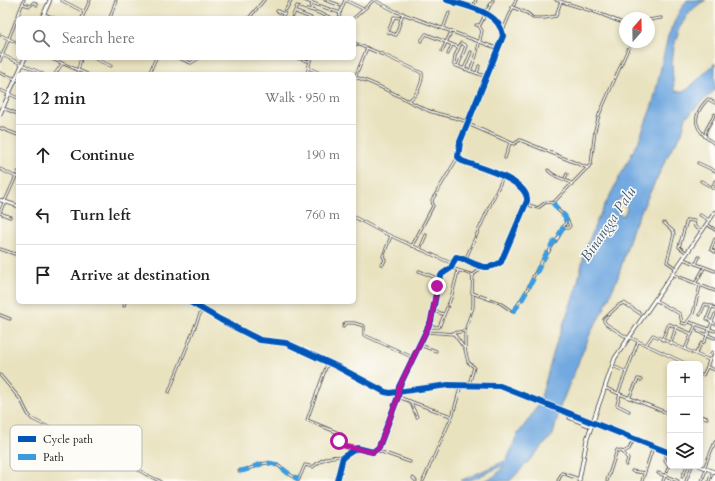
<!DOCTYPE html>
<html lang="en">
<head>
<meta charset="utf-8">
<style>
	:root { --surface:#fff; --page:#f6f6f6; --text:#222; --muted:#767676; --line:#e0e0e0 }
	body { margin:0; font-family:Cardo,serif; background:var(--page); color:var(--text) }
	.controls { position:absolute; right:12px; bottom:12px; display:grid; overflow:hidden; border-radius:6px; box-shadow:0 2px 6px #0003 }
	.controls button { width:36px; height:36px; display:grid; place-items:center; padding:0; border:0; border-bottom:1px solid var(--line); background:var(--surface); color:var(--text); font:20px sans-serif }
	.compass { position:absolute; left:619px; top:12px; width:36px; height:36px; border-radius:50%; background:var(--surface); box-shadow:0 2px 6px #0003; rotate:20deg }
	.stop { position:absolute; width:12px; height:12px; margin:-9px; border:3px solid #b5179e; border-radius:50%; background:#fff }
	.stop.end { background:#b5179e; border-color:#fff; box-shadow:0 1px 4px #0008 }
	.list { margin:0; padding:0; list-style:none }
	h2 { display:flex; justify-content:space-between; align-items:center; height:52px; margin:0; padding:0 16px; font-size:17px }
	h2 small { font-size:13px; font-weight:400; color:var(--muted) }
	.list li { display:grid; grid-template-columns:26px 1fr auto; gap:12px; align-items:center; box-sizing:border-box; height:60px; padding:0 16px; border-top:1px solid var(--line) }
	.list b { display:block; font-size:15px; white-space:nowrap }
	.list em { font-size:13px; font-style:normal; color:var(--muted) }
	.icon { flex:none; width:22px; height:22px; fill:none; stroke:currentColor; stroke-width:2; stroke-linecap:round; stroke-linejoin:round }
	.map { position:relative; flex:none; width:715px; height:481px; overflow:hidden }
	.search { position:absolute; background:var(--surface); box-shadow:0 2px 6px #0003; left:16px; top:16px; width:340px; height:44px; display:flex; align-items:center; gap:10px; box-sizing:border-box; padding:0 14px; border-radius:6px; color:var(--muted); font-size:15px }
	.panel { position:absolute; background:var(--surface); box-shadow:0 2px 6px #0003; left:16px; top:72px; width:340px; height:232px; border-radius:6px }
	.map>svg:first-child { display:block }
	.water { fill:#72a9e0; stroke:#47627e; fill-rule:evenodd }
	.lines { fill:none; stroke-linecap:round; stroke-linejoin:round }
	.minor-casing { stroke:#3b3a34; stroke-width:3 }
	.tertiary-casing { stroke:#3b3a34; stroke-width:4 }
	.secondary-casing { stroke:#3b3a34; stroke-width:4.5 }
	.minor { stroke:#fff; stroke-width:1.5 }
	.tertiary { stroke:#fff; stroke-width:2.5 }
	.secondary { stroke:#fff; stroke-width:3 }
	.quiet { stroke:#3c9bdf; stroke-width:5; stroke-dasharray:10 5; stroke-linecap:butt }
	.cycleway-casing { stroke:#fdfcf7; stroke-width:8 }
	.cycleway { stroke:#0057b8; stroke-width:6 }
	.route { stroke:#b5179e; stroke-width:5 }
	.labels { text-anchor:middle; stroke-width:3; stroke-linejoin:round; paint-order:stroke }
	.water-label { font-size:15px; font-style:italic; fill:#435b74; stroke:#fdfcf7 }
	.key { fill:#fdfcf7; stroke:#bab9b5; stroke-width:1 }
	.key-label { font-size:11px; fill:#1c1c1c }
</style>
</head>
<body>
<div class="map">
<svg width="715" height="481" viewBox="0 0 715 481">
	<rect width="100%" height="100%" fill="#fdfcf7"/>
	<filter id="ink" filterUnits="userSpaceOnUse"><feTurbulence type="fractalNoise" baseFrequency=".025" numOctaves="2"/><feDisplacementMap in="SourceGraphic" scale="8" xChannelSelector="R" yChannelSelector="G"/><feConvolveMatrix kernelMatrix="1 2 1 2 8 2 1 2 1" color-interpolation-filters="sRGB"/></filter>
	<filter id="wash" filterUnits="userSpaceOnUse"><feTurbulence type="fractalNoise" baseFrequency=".012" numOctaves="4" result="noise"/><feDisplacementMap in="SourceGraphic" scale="16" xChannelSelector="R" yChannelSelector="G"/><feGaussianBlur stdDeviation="0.9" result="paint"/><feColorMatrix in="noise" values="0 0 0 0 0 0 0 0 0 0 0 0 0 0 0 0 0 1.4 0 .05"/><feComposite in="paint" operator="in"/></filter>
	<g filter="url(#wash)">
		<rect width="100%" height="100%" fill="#e9e2bf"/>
		<path class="water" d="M687,0H706C674,16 668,59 675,91L682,92L688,89L715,63V90L686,117L682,133L669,153L633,228L618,277L605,307L591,332L560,407L553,435L510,481H483L495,476L504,466V465L469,481H460L507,460L517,435L529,419L540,401L556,344L576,290L585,251L597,220L639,140L653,103L668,36L679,12ZM620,198L625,200L627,209L623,216L616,211V203Z"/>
	</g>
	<g filter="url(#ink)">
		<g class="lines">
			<defs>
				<g id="minor">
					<path d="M61,0L84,12"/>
					<path d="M304,0L340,13L345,0"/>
					<path d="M325,0L342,6"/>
					<path d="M345,0L363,9"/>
					<path d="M374,0L395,11L499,49"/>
					<path d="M556,0L598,13L625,24"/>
					<path d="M312,3L311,10L332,18"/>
					<path d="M23,4L30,6L34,2L37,5"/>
					<path d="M512,7L527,13L533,18H545L556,16L561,1"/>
					<path d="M472,9L476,0"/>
					<path d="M277,11L284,14"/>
					<path d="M296,12L311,18"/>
					<path d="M482,12L488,9L493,0"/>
					<path d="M44,14L54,18"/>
					<path d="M82,18L90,0"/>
					<path d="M110,18L116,0"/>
					<path d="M249,18L264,0"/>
					<path d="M278,18L282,17L291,0"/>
					<path d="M292,18L297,6L310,10"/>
					<path d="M339,18L340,13"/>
					<path d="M354,18L374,0"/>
					<path d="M401,18L394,17L388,32L396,35L403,13"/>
					<path d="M649,20L661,18"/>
					<path d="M476,25H480L488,9"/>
					<path d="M443,29L449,13"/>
					<path d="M501,29L504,28L516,0"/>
					<path d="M0,35L18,43"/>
					<path d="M421,41L426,34L458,47"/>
					<path d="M354,43L384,55L422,73C423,82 417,96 409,100"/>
					<path d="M442,51L451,32"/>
					<path d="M0,54L43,74"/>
					<path d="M448,54L452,45"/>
					<path d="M50,58L87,74"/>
					<path d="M93,58L111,66"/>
					<path d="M179,58L191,63L199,58"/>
					<path d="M297,58L308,61L312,58"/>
					<path d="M0,61L24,0"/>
					<path d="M458,66L466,46L461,43L455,56L454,64V65L487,77"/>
					<path d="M309,68L322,74"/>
					<path d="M464,69L471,52"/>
					<path d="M470,71L476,56L482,31L479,26"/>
					<path d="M0,73L18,80"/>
					<path d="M477,73L479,66"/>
					<path d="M55,74L62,64"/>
					<path d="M77,74L81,58"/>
					<path d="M149,74L156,58"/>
					<path d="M307,74L310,61"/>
					<path d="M355,77C381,85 403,99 427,110C441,116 455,116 469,123"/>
					<path d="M354,80L367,48"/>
					<path d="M0,90L18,98"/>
					<path d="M715,103L708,99C689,118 695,131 715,144"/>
					<path d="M3,108L18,114"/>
					<path d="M468,124L514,144L520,140L588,168"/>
					<path d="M0,128L18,135"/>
					<path d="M705,137L706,130L715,114"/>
					<path d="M505,158L510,143"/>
					<path d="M698,163L715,171"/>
					<path d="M0,169L16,177"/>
					<path d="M548,170C554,178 565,178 572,184"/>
					<path d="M565,178L567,174"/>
					<path d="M701,181L715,189"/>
					<path d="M712,188L715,181"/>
					<path d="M526,204L538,208L546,202L553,203L591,164L595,130L599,115L631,42"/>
					<path d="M0,212L18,172"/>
					<path d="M0,213L10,217"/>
					<path d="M700,215L709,220"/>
					<path d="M354,217L382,232L453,264"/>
					<path d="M664,223L673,231L674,234L667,262L677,269"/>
					<path d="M707,224L715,230"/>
					<path d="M562,228H568L570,226L567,219"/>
					<path d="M715,239L711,249L715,252"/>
					<path d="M412,246L433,206L432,200L458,157"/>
					<path d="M0,249L18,255"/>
					<path d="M420,249L426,235"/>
					<path d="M686,252L679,247L687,220L694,221L695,227L702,231"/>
					<path d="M683,259L715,271"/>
					<path d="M465,260L503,177"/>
					<path d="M381,264H383L385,260L383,256L391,236"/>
					<path d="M696,264L699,257"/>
					<path d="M451,268L473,275L478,271L480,266"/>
					<path d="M419,271L439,279"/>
					<path d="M672,274L715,291"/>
					<path d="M473,275L472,293L500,303L513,312L526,292L538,267L558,238L566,222L565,216L559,211L553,203"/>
					<path d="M695,284L704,268"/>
					<path d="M655,300L680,314L682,323L686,324L693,314L700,286"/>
					<path d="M124,306L125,302"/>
					<path d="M198,306L200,302"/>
					<path d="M712,306L707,319L715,324"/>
					<path d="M433,311L443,314"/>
					<path d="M0,315L10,319"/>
					<path d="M700,315L705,304L715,308"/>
					<path d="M689,322L715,331"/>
					<path d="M343,327L345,323H354L364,326V335L414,358"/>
					<path d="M429,327H439L451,298L458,271"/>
					<path d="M695,330L715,338"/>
					<path d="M427,332L454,334L465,349L468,362L474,367L469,385"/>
					<path d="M453,333L465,331L473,307V295"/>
					<path d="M629,337L687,364"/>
					<path d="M628,338L606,324L604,321V319L619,305L624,303L644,316"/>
					<path d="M662,340L669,324L692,334"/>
					<path d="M671,343L676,327"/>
					<path d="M420,345L436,351"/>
					<path d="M646,345L653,335L709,360"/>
					<path d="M465,348V332"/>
					<path d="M685,349L696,324"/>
					<path d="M696,353L701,344L705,341L715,314"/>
					<path d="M328,362L307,420L341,434L339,442L347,447L357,448"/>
					<path d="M613,366L626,372"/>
					<path d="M707,367L712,352"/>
					<path d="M0,375L21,400L28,414L32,419L79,442C111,443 131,471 160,481"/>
					<path d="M700,375H703L707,367L715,370"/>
					<path d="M605,388L665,412H670"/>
					<path d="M169,392L202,309"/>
					<path d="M618,393L638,342"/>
					<path d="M620,394L617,405L629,411"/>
					<path d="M398,397L451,416"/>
					<path d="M629,398L638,379L641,380"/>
					<path d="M410,401L417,417"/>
					<path d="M700,416L707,418"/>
					<path d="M569,418L591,427"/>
					<path d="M376,450L410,462"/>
					<path d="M623,452L629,449L634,439"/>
					<path d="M704,468L715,442"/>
					<path d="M239,471C249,471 257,463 268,463C281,463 286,475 299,479"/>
					<path d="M632,471L644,473"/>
					<path d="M658,473L678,481"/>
					<path d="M682,477L687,466"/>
					<path d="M413,478L416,481"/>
					<path d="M298,481L305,465L313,467C322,459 330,455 343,457"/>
					<path d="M337,481L343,457L357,448L373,452L379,447L398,397L399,387L431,321L439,279L442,274L451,268L456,257C474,261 483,274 501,262L527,201C529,180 478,167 462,161L458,157L460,142L503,36C500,11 467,7 447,0"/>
					<path d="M423,481L453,414L461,385"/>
					<path d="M558,481L562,473L579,479"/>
					<path d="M607,481L617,450L623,452L628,459L626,465"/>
					<path d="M642,481L653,447"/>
					<path d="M663,481L669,466L665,460L667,452"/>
					<path d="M686,481L692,466"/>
					<path d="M702,481L706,469"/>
					<path d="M709,481L713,471"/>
				</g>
				<g id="tertiary">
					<path d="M0,200L18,206"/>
					<path d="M190,302L221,320L260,340L286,343L338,367L385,392L390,393L448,385L500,386L670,453"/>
					<path d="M700,466L715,472"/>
				</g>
				<g id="secondary">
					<path d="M42,18L50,0"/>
					<path d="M0,114L25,58"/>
					<path d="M579,481L587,439L615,358L715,212"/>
				</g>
			</defs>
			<use href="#minor" class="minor-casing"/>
			<use href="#tertiary" class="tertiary-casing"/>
			<use href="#secondary" class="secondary-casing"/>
			<use href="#minor" class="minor"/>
			<use href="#tertiary" class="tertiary"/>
			<use href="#secondary" class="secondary"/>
			<g class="quiet">
				<path d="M512,312C523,304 539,265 548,251C552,243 569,225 565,216L559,211L553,203"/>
				<path d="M239,471C249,471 257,463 268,463C281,463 286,475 299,479"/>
			</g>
			<defs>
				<g id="cycleway">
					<path d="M190,302L221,320L260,340L286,343L338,367L385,392L390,393L448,385L500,386L670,453"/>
					<path d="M337,481L343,457L357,448L373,452L379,447L398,397L399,387L431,321L439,279L442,274L451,268L456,257C474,261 483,274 501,262L527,201C529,180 478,167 462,161L458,157L460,142L503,36C500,11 467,7 447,0"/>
				</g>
			</defs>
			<use href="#cycleway" class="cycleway-casing"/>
			<use href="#cycleway" class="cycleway"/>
		</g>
	</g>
	<g class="lines" filter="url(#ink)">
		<path class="route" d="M339,441L344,446L372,452L378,449L398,397L399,387L431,321L437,286"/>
	</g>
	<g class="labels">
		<g class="water-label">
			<text transform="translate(608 224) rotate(-56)" y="5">Binangga Palu</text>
		</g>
	</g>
	<rect x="10" y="425" width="132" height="46" rx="6" class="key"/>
	<rect x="18" y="436" width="18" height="6" fill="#0057b8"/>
	<rect x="18" y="454" width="18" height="6" fill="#3c9bdf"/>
	<g class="key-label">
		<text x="43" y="443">Cycle path</text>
		<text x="43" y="461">Path</text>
	</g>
</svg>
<div class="controls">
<button>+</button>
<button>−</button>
<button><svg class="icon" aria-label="layers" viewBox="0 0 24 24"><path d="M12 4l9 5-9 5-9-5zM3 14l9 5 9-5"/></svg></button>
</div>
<svg class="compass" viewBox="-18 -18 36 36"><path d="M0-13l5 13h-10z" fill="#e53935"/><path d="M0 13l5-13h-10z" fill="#767676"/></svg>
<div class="stop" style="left:339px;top:441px"></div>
<div class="stop end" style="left:437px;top:286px"></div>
<div class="search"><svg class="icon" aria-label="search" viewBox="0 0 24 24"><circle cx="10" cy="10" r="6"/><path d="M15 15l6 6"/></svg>Search here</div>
<section class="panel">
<h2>12 min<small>Walk · 950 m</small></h2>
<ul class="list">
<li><svg class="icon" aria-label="ahead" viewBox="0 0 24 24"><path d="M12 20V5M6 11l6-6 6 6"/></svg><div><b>Continue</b></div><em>190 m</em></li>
<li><svg class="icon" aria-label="left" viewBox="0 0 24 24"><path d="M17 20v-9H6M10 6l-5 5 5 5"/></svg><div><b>Turn left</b></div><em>760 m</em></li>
<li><svg class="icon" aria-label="arrive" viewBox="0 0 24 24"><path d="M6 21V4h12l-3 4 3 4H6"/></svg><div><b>Arrive at destination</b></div></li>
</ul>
</section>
</div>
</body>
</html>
